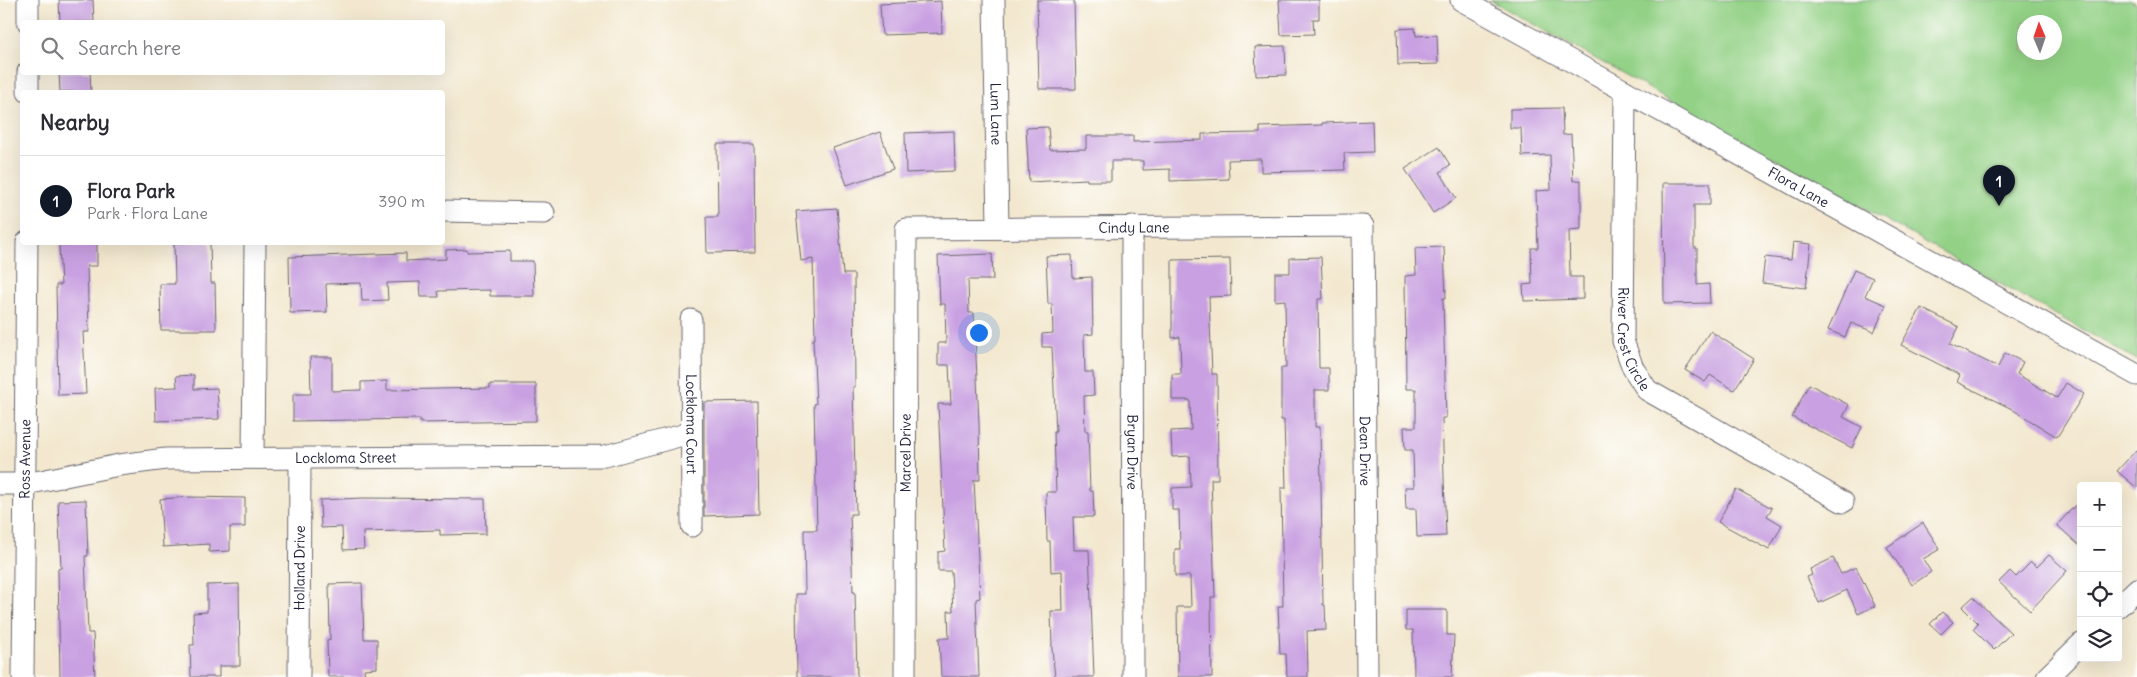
<!DOCTYPE html>
<html lang="en">
<head>
<meta charset="utf-8">
<style>
	:root { --surface:#fff; --page:#f2f2f3; --text:#2b2b33; --muted:#7c7c81; --line:#e1e1e2; --accent:#111827 }
	body { margin:0; font-family:Delius,sans-serif; background:var(--page); color:var(--text) }
	.controls { position:absolute; right:15px; bottom:15px; display:grid; overflow:hidden; border-radius:5px; box-shadow:0 5px 20px #0002 }
	.controls button { width:45px; height:45px; display:grid; place-items:center; padding:0; border:0; border-bottom:1px solid var(--line); background:var(--surface); color:var(--text); font:25px sans-serif }
	.compass { position:absolute; left:2017px; top:15px; width:45px; height:45px; border-radius:50%; background:var(--surface); box-shadow:0 5px 20px #0002; rotate:358deg }
	.you { position:absolute; left:978px; top:332px; width:18px; height:18px; margin:-12px; border:4px solid #fff; border-radius:50%; background:#1a73e8; box-shadow:0 0 0 8px #1a73e833 }
	.badge { display:grid; place-items:center; width:32px; height:32px; border-radius:50%; background:var(--accent); color:#fff; font-size:16px; font-weight:700 }
	.pin { position:absolute; translate:-50% -41px; filter:drop-shadow(0 1px 2px #0008) }
	.pin::after { content:''; position:absolute; top:26px; width:18px; height:15px; background:inherit; clip-path:polygon(0 0,100% 0,50% 100%) }
	.list { margin:0; padding:0; list-style:none }
	h2 { display:flex; justify-content:space-between; align-items:center; height:65px; margin:0; padding:0 20px; font-size:21px }
	h2 small { font-size:16px; font-weight:400; color:var(--muted) }
	.list li { display:grid; grid-template-columns:32px 1fr auto; gap:15px; align-items:center; box-sizing:border-box; height:90px; padding:0 20px; border-top:1px solid var(--line) }
	.list b { display:block; font-size:19px; white-space:nowrap }
	.list p { margin:0; font-size:16px; white-space:nowrap; color:var(--muted) }
	.list em { font-size:16px; font-style:normal; color:var(--muted) }
	.icon { flex:none; width:28px; height:28px; fill:none; stroke:currentColor; stroke-width:2; stroke-linecap:round; stroke-linejoin:round }
	.map { position:relative; flex:none; width:2137px; height:677px; overflow:hidden }
	.search { position:absolute; background:var(--surface); box-shadow:0 5px 20px #0002; left:20px; top:20px; width:425px; height:55px; display:flex; align-items:center; gap:12px; box-sizing:border-box; padding:0 18px; border-radius:5px; color:var(--muted); font-size:19px }
	.panel { position:absolute; background:var(--surface); box-shadow:0 5px 20px #0002; left:20px; top:90px; width:425px; height:155px; border-radius:5px }
	.map>svg:first-child { display:block }
	.green { fill:#93d186; stroke:#5a7a60; fill-rule:evenodd }
	.building { fill:#c9a1e2 }
	.lines { fill:none; stroke-linecap:round; stroke-linejoin:round }
	.minor-casing { stroke:#6b676f; stroke-width:23 }
	.minor { stroke:#fff; stroke-width:21 }
	.labels { text-anchor:middle; stroke-width:4; stroke-linejoin:round; paint-order:stroke }
	.street-label { font-size:14px; fill:#22223b; stroke:#fdfcf7 }
</style>
</head>
<body>
<div class="map">
<svg width="2137" height="677" viewBox="0 0 2137 677">
	<rect width="100%" height="100%" fill="#fdfcf7"/>
	<filter id="ink" filterUnits="userSpaceOnUse"><feTurbulence type="fractalNoise" baseFrequency=".02" numOctaves="2"/><feDisplacementMap in="SourceGraphic" scale="10" xChannelSelector="R" yChannelSelector="G"/><feConvolveMatrix kernelMatrix="1 2 1 2 8 2 1 2 1" color-interpolation-filters="sRGB"/></filter>
	<filter id="wash" filterUnits="userSpaceOnUse"><feTurbulence type="fractalNoise" baseFrequency=".0096" numOctaves="4" result="noise"/><feDisplacementMap in="SourceGraphic" scale="20" xChannelSelector="R" yChannelSelector="G"/><feGaussianBlur stdDeviation="1.12" result="paint"/><feColorMatrix in="noise" values="0 0 0 0 0 0 0 0 0 0 0 0 0 0 0 0 0 1.4 0 .05"/><feComposite in="paint" operator="in"/></filter>
	<g filter="url(#wash)">
		<rect width="100%" height="100%" fill="#f3e8cf"/>
		<path class="green" d="M1490,0H2128L2137,4V360ZM2024,22H2054V52H2024Z"/>
		<g id="blocks">
			<g class="building">
				<path d="M59,0H93L94,22H60Z"/>
				<path d="M1037,0H1074L1076,89H1039Z"/>
				<path d="M1279,0H1319V19H1313L1314,34L1281,35Z"/>
				<path d="M941,1L942,33L882,35L880,4Z"/>
				<path d="M1415,28L1416,36L1437,35L1438,64L1398,65L1397,29Z"/>
				<path d="M1285,46L1286,75L1256,76L1255,47Z"/>
				<path d="M59,72H90L91,92H60Z"/>
				<path d="M1562,108L1563,135L1571,134L1573,181L1581,180V229L1569,230L1570,277H1583V299L1524,301L1523,285L1532,284L1531,248H1538L1536,191L1551,190L1550,155L1522,156L1521,128H1510V109Z"/>
				<path d="M1372,121L1373,152L1344,153L1345,170L1261,172V159L1228,160L1229,179L1170,181V169L1143,170V161H1111V181H1087V179L1029,182L1026,128L1048,127L1050,150L1086,149V136H1133V142L1202,140V134L1260,133V127L1322,125V123Z"/>
				<path d="M954,131L955,171L906,173L905,133Z"/>
				<path d="M880,132L893,169L847,185L833,148Z"/>
				<path d="M717,144H754L755,252L707,253L706,217H718Z"/>
				<path d="M1439,147L1450,165L1440,172L1456,198L1433,213L1405,169Z"/>
				<path d="M1663,183H1710V205H1694V248H1697V285L1709,284L1710,303L1664,304Z"/>
				<path d="M837,208L843,274H854L855,387H853L856,514H850L853,592H855L857,677H797L796,594H805L804,530H817L814,404H816L813,339H815L813,259L801,261L796,211Z"/>
				<path d="M67,242H97V266H87L89,332H83L86,394L58,395L56,285H61L59,245H67Z"/>
				<path d="M174,242H210L211,283H215L216,330H161L160,284H175Z"/>
				<path d="M1793,242L1811,244L1806,288L1762,283L1765,257L1791,260Z"/>
				<path d="M1444,247L1446,298H1443L1446,418H1442L1446,536L1417,537L1416,509H1406L1405,487H1414L1413,450H1405L1404,427H1416V389H1406L1405,276L1416,275L1415,248Z"/>
				<path d="M467,249V252L510,251V261H533L534,296H490V290L438,291L439,297H421L420,282L387,283L388,300L362,301L361,283L326,284L327,312L290,313L289,257L406,253V261L446,259V250Z"/>
				<path d="M992,254L993,280H968L969,313H974L979,423L980,480H974L980,598L976,599L979,677H941L939,638H949L948,611H953L951,571H938V552L945,551L938,404H951L949,365H938V343H946L945,304H940L938,256Z"/>
				<path d="M1072,255L1073,278L1092,277L1093,334L1084,335L1085,372H1093L1094,395L1084,396L1085,431H1088L1090,491H1093L1094,517H1073L1074,550H1089L1094,677H1055L1052,649L1051,611H1063L1062,571L1051,572L1050,541H1047L1046,492H1056L1054,432H1056L1052,347H1042V334L1053,333L1052,304H1048L1046,256Z"/>
				<path d="M1321,257L1323,299H1318L1319,368H1329V390H1315V427H1320L1323,605H1325L1326,630L1307,631L1308,677H1287L1286,654H1280L1278,606H1283L1281,488H1286L1284,420H1281V368H1286L1285,300L1275,301V273H1290V258Z"/>
				<path d="M1230,259L1231,296L1209,297L1212,374H1217L1218,479H1211L1215,597H1211L1212,677H1178L1177,607H1191L1190,576H1175V549H1180L1179,510H1172V488L1191,487L1190,456L1172,457L1171,431L1191,430L1190,400H1172V374H1181L1180,337L1172,338V260Z"/>
				<path d="M1854,270L1873,278L1865,296L1886,305L1874,332L1851,323L1845,337L1828,330Z"/>
				<path d="M1921,308L1959,327L1950,344L1998,367L2005,353L2023,362L2017,374L2057,398L2066,383L2084,394L2057,437L2010,408L1957,382L1960,375L1901,345Z"/>
				<path d="M1710,331L1754,359L1734,390L1710,375L1705,382L1685,370Z"/>
				<path d="M310,357H332V391L361,390V382L387,381V390L490,388V384H536V421L420,423V419L293,421V394H311Z"/>
				<path d="M194,375V389L217,388L219,419L156,421L155,388L177,387L176,376Z"/>
				<path d="M1809,384L1849,405L1843,417L1862,427L1852,448L1792,417Z"/>
				<path d="M757,401L759,514L704,516V402Z"/>
				<path d="M2137,449V488L2117,471Z"/>
				<path d="M1736,489L1772,508L1767,516L1782,525L1769,550L1718,522Z"/>
				<path d="M190,497L245,498V527H230V551L209,552V544L163,547L160,499Z"/>
				<path d="M362,498L485,499L486,534L440,535V530L363,532L364,549L343,550L342,527L321,528L320,500Z"/>
				<path d="M2081,499V547L2057,525Z"/>
				<path d="M86,500L88,556H85L88,633H93L95,677H60L58,569L61,568L58,501Z"/>
				<path d="M1923,523L1940,549L1923,559L1931,572L1912,585L1887,547Z"/>
				<path d="M2049,555L2067,571L2030,611L1999,582L2010,571L2016,577L2031,562L2037,567Z"/>
				<path d="M1833,558L1841,574L1856,567L1875,606L1858,614L1847,590L1819,603L1807,577L1812,575L1810,569Z"/>
				<path d="M362,583L364,639H377V668L364,669L365,677H328L327,641L330,640L329,584Z"/>
				<path d="M239,584L240,666H219V677H191L190,645H194L193,613L207,612V585Z"/>
				<path d="M1973,597L2011,633L1994,650L1973,629L1978,623L1962,607Z"/>
				<path d="M1406,610H1447V635H1454L1452,677H1414L1413,630H1406Z"/>
				<path d="M1942,612L1953,622L1941,634L1930,624Z"/>
			</g>
		</g>
	</g>
	<g filter="url(#ink)">
		<use href="#blocks" fill-opacity="0" stroke="#6b676f" stroke-width="1"/>
		<g class="lines">
			<defs>
				<g id="minor">
					<path id="s1" d="M994,0L998,228"/>
					<path id="s2" d="M1461,0L2137,375"/>
					<path d="M28,22V0"/>
					<path id="s3" d="M1625,91L1623,341L1633,368L1647,390L1843,502"/>
					<path d="M28,92V72"/>
					<path d="M442,211L544,213"/>
					<path id="s4" d="M1132,226L1133,677"/>
					<path id="s5" d="M691,320L692,526"/>
					<path d="M253,457L255,242"/>
					<path id="s6" d="M0,484H26L119,465L166,459L605,456L690,433"/>
					<path d="M2118,607L2137,589"/>
					<path id="s7" d="M23,677L27,242"/>
					<path id="s8" d="M299,677L300,459"/>
					<path id="s9" d="M905,677L906,229L1363,226L1367,677"/>
					<path d="M2047,677L2081,644"/>
				</g>
			</defs>
			<use href="#minor" class="minor-casing"/>
			<use href="#minor" class="minor"/>
		</g>
	</g>
	<g class="labels">
		<g class="street-label">
			<text dy="5" stroke="none"><textPath href="#s1" startOffset="114">Lum Lane</textPath></text>
			<text dy="5" stroke="none"><textPath href="#s2" startOffset="386">Flora Lane</textPath></text>
			<text dy="5" stroke="none"><textPath href="#s9" startOffset="676">Cindy Lane</textPath></text>
			<text dy="5" stroke="none"><textPath href="#s3" startOffset="250">River Crest Circle</textPath></text>
			<text dy="5" stroke="none"><textPath href="#s5" startOffset="104">Lockloma Court</textPath></text>
			<text dy="5" stroke="none"><textPath href="#s9" startOffset="1130">Dean Drive</textPath></text>
			<text dy="5" stroke="none"><textPath href="#s4" startOffset="226">Bryan Drive</textPath></text>
			<text dy="5" stroke="none"><textPath href="#s9" startOffset="224">Marcel Drive</textPath></text>
			<text dy="5" stroke="none"><textPath href="#s6" startOffset="348">Lockloma Street</textPath></text>
			<text dy="5" stroke="none"><textPath href="#s7" startOffset="218">Ross Avenue</textPath></text>
			<text dy="5" stroke="none"><textPath href="#s8" startOffset="109">Holland Drive</textPath></text>
		</g>
	</g>
</svg>
<div class="controls">
<button>+</button>
<button>−</button>
<button><svg class="icon" aria-label="locate" viewBox="0 0 24 24"><circle cx="12" cy="12" r="6"/><path d="M12 2v4M12 18v4M2 12h4M18 12h4"/></svg></button>
<button><svg class="icon" aria-label="layers" viewBox="0 0 24 24"><path d="M12 4l9 5-9 5-9-5zM3 14l9 5 9-5"/></svg></button>
</div>
<svg class="compass" viewBox="-18 -18 36 36"><path d="M0-13l5 13h-10z" fill="#e53935"/><path d="M0 13l5-13h-10z" fill="#7c7c81"/></svg>
<div class="you"></div>
<div class="pin badge" style="left:1999px;top:206px">1</div>
<div class="search"><svg class="icon" aria-label="search" viewBox="0 0 24 24"><circle cx="10" cy="10" r="6"/><path d="M15 15l6 6"/></svg>Search here</div>
<section class="panel">
<h2>Nearby<small></small></h2>
<ul class="list">
<li><span class="badge">1</span><div><b>Flora Park</b><p>Park · Flora Lane</p></div><em>390 m</em></li>
</ul>
</section>
</div>
</body>
</html>
